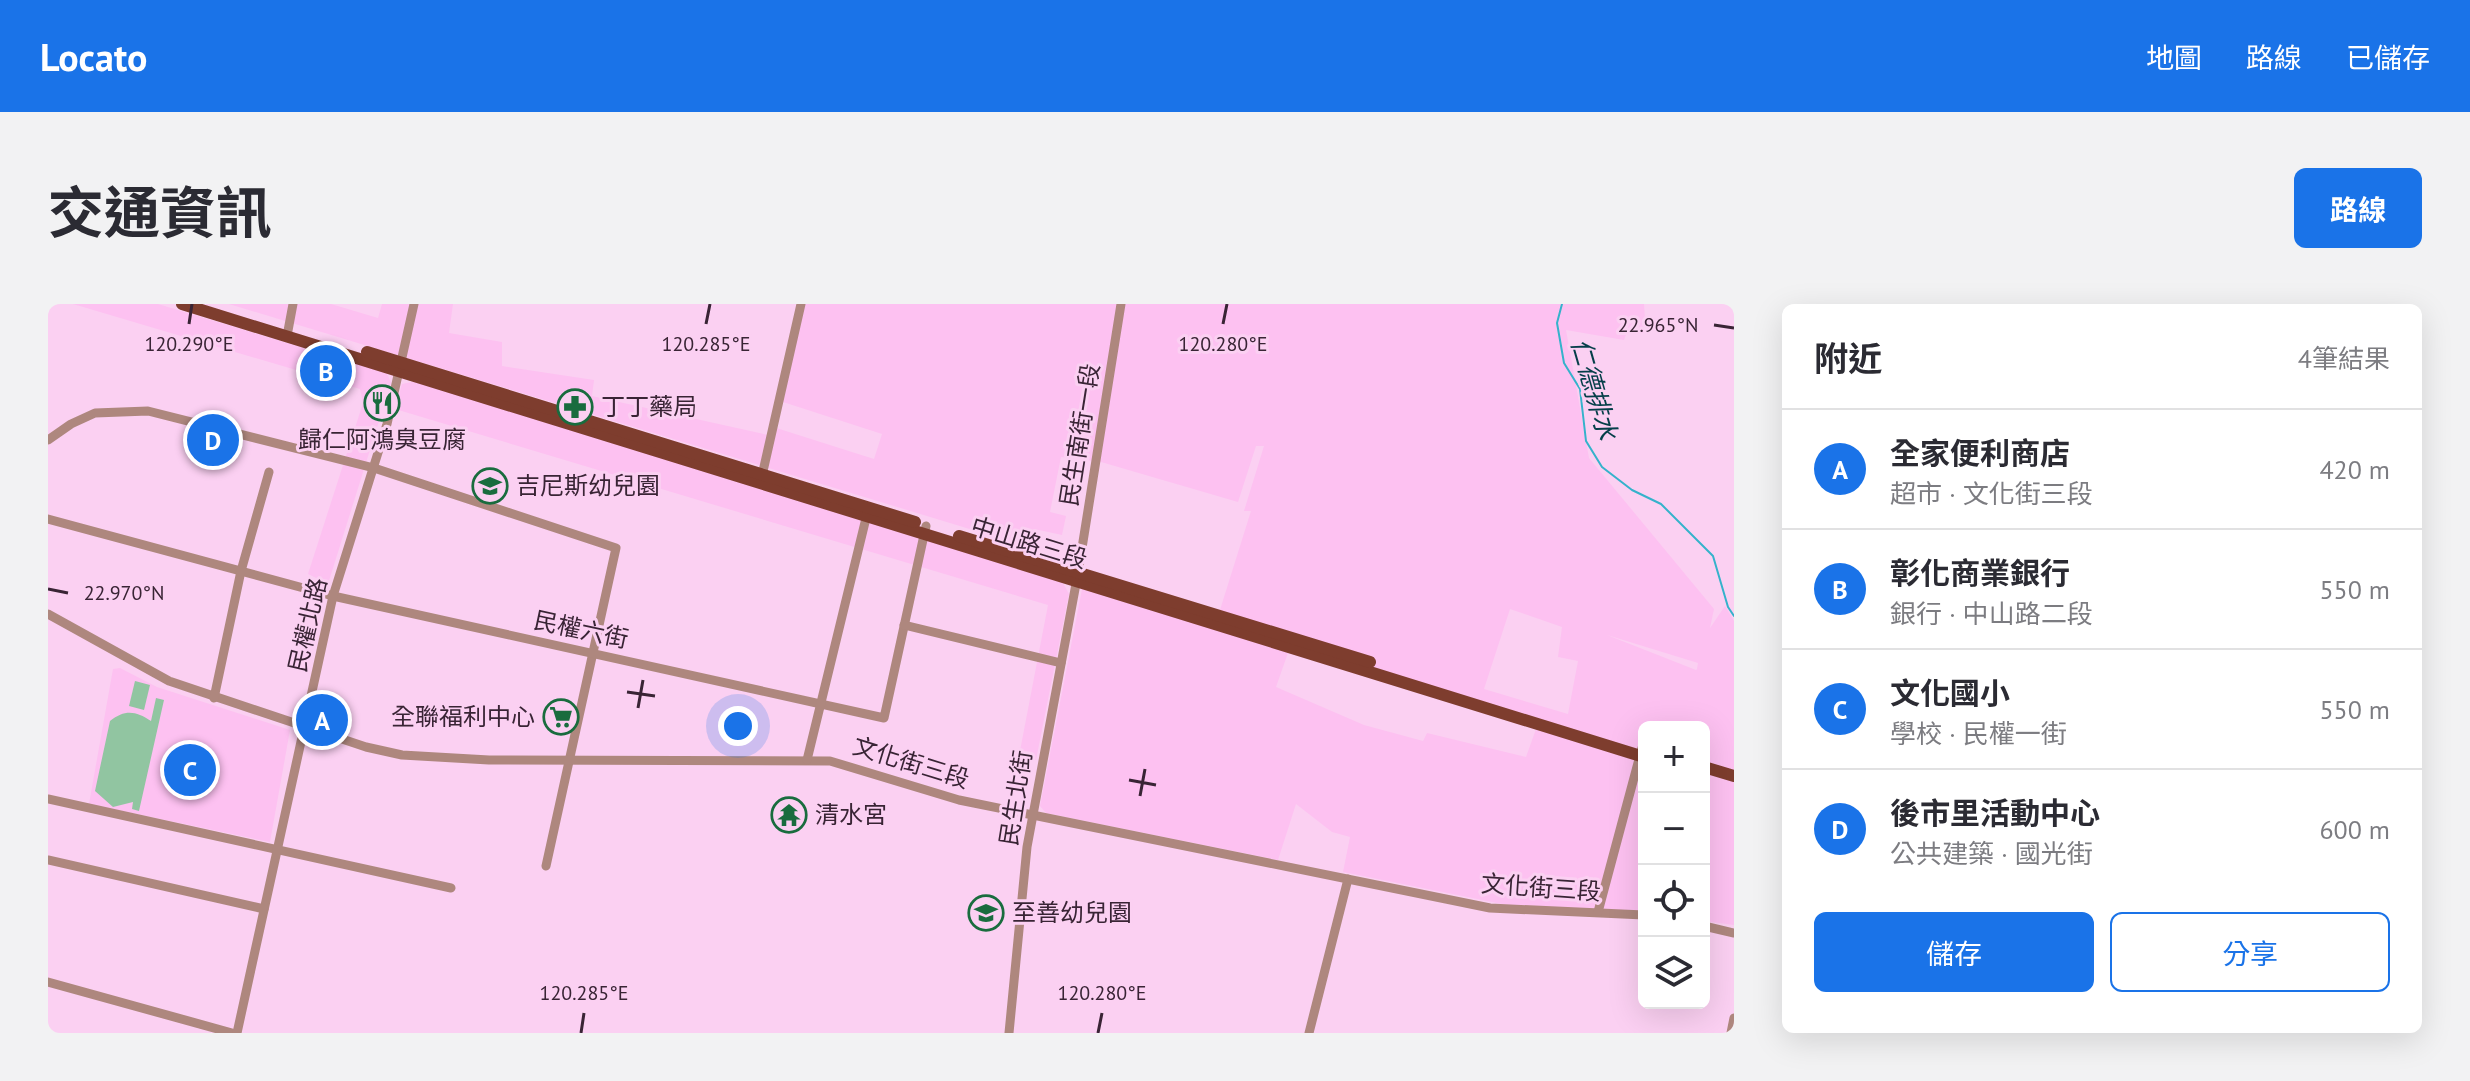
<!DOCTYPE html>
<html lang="zh-TW">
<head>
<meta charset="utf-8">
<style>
	:root { --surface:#fff; --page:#f2f2f3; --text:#2b2b33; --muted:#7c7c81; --line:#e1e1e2; --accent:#1a73e8 }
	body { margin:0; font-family:"PT Sans","Noto Sans TC",sans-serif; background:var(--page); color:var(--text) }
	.controls { position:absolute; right:24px; bottom:24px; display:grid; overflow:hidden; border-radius:12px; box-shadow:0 8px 32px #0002 }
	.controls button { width:72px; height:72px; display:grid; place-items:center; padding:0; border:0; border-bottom:2px solid var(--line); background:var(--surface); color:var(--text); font:40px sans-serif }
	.you { position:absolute; left:690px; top:422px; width:28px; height:28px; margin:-20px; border:6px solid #fff; border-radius:50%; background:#1a73e8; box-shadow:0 0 0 12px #1a73e833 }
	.badge { display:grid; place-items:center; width:52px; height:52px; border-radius:50%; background:var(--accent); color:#fff; font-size:26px; font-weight:700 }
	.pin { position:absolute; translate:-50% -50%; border:4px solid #fff; box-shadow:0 2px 8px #0006 }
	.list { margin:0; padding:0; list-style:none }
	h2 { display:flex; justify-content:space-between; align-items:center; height:104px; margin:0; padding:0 32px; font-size:34px }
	h2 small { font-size:26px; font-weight:400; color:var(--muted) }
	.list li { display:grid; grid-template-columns:52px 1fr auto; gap:24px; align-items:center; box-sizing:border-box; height:120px; padding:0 32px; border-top:2px solid var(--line) }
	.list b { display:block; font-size:30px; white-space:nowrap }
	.list p { margin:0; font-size:26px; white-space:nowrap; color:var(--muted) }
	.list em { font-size:26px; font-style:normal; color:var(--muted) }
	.actions { display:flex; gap:16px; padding:24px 32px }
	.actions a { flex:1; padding:18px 0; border:2px solid var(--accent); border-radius:12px; text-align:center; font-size:28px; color:var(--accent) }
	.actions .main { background:var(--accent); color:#fff }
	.icon { flex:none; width:44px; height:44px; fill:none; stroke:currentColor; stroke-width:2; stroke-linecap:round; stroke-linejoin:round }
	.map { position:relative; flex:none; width:1686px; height:729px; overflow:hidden; border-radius:12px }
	header { display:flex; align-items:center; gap:48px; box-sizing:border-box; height:112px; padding:0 40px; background:var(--accent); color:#fff }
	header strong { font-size:38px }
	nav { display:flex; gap:44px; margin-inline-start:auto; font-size:28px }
	.intro { display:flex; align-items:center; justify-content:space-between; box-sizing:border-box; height:192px; padding:0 48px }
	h1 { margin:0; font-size:56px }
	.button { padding:20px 36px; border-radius:12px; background:var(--accent); color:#fff; font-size:28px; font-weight:700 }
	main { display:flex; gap:48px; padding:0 48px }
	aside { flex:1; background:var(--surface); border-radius:12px; box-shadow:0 8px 32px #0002 }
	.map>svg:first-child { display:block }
	.built { fill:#fdc1f1; fill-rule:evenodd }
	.green { fill:#91c5a1 }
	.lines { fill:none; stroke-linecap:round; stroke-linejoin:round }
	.stream { stroke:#35b2cb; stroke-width:2 }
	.minor { stroke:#ae877e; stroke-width:9 }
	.major { stroke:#7e3d2e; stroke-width:12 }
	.ticks { fill:none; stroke:#392435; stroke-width:3 }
	.labels { text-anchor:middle; stroke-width:6; stroke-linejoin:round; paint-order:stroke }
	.poi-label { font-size:24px; fill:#392435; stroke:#fbd0f2; text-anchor:start }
	.street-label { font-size:24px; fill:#392435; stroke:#fbd0f2 }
	.water-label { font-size:26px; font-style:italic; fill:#053e49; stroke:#fbd0f2 }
	.ticks-label { font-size:20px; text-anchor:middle; fill:#392435; stroke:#fbd0f2; stroke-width:6; stroke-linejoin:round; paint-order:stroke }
</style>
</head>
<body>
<header>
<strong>Locato</strong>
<nav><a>地圖</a><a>路線</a><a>已儲存</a></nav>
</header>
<div class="intro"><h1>交通資訊</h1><a class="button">路線</a></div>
<main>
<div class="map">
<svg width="1686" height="729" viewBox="0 0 1686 729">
	<rect width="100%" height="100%" fill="#fbd0f2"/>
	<g class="built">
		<path d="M25,0H110L339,69L343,79L280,280L260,270L315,99L312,85Z"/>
		<path d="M181,0H283L330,14L334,0H405L401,29L454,38V62L546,76L544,92L720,131L722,122L826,155L834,130L735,98L756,0H1596L1598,30L1579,28L1576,36L1518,26L1541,154L1666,305L1662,324L1677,302L1686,317V621L1656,617V423H1596V608L1459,601L1295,568L1302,533L1284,528L1248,500L1230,556L998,509L992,502L1034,285L1166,325L1203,207H1196L1216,142H1208L1190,198L1053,158L1013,153L1002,208L1018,212L1014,231L986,225L981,243ZM1462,305L1514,323L1510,353L1530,357L1520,410L1436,385ZM1559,331L1650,359L1649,365L1648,366ZM1241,346L1488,425L1478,453L1379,429L1375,437L1316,421L1228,383Z"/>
		<path d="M368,77L1014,277L1021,290L988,456L971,452L1000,301L347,105L354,80Z"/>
		<path d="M72,364L109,383L242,426L222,538L41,500L65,365Z"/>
	</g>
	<g class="green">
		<path d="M87,377L102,381L96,406L81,402Z"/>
		<path d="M108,394L116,396L91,507L84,505L85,498L65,503L47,487L62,417C77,405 88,407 103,417Z"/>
	</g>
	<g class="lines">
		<path class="stream" d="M1514,0L1509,19L1516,59L1532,85L1538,137L1554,163L1584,186L1613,200L1665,252L1680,303L1686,312"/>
		<g class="minor">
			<path d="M239,32L245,0"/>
			<path d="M0,136L23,120L47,109L100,107L326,164L568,244L498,562"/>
			<path d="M713,176L753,0"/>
			<path d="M0,215L285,292L836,414L878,222"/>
			<path d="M0,310L121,377L318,443L354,451L441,456L782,457L911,496L1442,604L1596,611"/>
			<path d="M856,321L1013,359"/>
			<path d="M166,394L193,267L221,168"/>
			<path d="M759,456L820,206"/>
			<path d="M0,495L403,584"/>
			<path d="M0,556L216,605"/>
			<path d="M1550,608L1594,444"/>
			<path d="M1656,622L1686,629"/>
			<path d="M0,678L184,729"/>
			<path d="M189,729L285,292L339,120L366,0"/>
			<path d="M961,729L979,543L1030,269L1073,0"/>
			<path d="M1261,729L1300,575"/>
			<path d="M1683,729L1686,714"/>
		</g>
		<g class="major">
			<path d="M134,0L1596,453"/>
			<path d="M319,48L867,218"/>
			<path d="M911,232L1322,358"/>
			<path d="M1656,463L1686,472"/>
		</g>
	</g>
	<path class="ticks" d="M141,20L144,0M658,20L662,0M1175,20L1179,0M1666,21L1686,24M0,285L20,289M579,388L607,392M590,404L595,376M1081,476L1108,481M1092,492L1097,465M533,729L536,709M1050,729L1054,709"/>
	<defs>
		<symbol id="restaurant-ring" viewBox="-11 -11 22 22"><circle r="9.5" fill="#fbd0f2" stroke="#196c3e" stroke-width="1.5"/><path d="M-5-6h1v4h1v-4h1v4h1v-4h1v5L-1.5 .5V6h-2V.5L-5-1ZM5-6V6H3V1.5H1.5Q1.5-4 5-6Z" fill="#196c3e"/></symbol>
		<symbol id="pharmacy-ring" viewBox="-11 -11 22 22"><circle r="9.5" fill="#fbd0f2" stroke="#196c3e" stroke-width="1.5"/><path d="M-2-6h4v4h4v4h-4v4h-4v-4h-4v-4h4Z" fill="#196c3e"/></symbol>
		<symbol id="school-ring" viewBox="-11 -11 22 22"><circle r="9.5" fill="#fbd0f2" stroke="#196c3e" stroke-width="1.5"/><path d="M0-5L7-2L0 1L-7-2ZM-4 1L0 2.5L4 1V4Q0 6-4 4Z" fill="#196c3e"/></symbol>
		<symbol id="supermarket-ring" viewBox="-11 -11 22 22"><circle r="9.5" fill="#fbd0f2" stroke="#196c3e" stroke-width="1.5"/><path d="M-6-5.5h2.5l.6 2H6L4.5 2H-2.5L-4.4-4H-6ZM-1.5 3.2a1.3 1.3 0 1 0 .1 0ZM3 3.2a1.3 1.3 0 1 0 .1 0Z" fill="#196c3e"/></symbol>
		<symbol id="temple-ring" viewBox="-11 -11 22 22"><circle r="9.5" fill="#fbd0f2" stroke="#196c3e" stroke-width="1.5"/><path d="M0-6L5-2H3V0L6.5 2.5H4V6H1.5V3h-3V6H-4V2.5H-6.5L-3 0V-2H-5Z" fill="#196c3e"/></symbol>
	</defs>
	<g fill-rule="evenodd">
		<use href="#restaurant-ring" x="314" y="79" width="40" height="40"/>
		<use href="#pharmacy-ring" x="507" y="83" width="40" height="40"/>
		<use href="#school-ring" x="422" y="162" width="40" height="40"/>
		<use href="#supermarket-ring" x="493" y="393" width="40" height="40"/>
		<use href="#temple-ring" x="721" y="491" width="40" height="40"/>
		<use href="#school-ring" x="918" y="589" width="40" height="40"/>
	</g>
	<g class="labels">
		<g class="poi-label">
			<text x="553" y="111">丁丁藥局</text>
			<text x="334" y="144" text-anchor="middle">歸仁阿鴻臭豆腐</text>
			<text x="468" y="190">吉尼斯幼兒園</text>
			<text x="487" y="421" text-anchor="end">全聯福利中心</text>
			<text x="767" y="519">清水宮</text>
			<text x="964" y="617">至善幼兒園</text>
		</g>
		<g class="street-label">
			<text transform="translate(1032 131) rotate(-81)" y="8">民生南街一段</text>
			<text transform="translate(981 239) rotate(17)" y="8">中山路三段</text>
			<text transform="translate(260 321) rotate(-77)" y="8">民權北路</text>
			<text transform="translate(533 326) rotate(12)" y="8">民權六街</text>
			<text transform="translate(863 459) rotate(17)" y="8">文化街三段</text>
			<text transform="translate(968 494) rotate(-81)" y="8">民生北街</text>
			<text transform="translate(1493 584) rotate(4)" y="8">文化街三段</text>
		</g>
		<g class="water-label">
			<text transform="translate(1546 85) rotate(74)" y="9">仁德排水</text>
		</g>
	</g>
	<g class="ticks-label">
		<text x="1610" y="28">22.965°N</text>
		<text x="141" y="47">120.290°E</text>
		<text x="1175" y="47">120.280°E</text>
		<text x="658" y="47">120.285°E</text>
		<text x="76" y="296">22.970°N</text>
		<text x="536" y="696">120.285°E</text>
		<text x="1054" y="696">120.280°E</text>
	</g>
</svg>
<div class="controls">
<button>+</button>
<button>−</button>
<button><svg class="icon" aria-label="locate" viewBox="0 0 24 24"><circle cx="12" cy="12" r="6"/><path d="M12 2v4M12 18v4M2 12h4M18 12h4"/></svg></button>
<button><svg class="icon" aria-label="layers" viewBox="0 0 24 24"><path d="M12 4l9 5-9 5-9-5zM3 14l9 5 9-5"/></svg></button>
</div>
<div class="you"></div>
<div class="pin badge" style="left:274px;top:416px">A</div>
<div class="pin badge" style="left:278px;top:67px">B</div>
<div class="pin badge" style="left:142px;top:466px">C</div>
<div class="pin badge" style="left:165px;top:136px">D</div>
</div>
<aside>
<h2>附近<small>4筆結果</small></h2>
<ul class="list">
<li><span class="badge">A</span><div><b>全家便利商店</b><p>超市 · 文化街三段</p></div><em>420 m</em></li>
<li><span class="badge">B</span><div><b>彰化商業銀行</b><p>銀行 · 中山路二段</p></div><em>550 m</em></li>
<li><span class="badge">C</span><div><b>文化國小</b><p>學校 · 民權一街</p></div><em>550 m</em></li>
<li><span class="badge">D</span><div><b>後市里活動中心</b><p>公共建築 · 國光街</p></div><em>600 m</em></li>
</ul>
<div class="actions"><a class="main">儲存</a><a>分享</a></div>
</aside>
</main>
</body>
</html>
